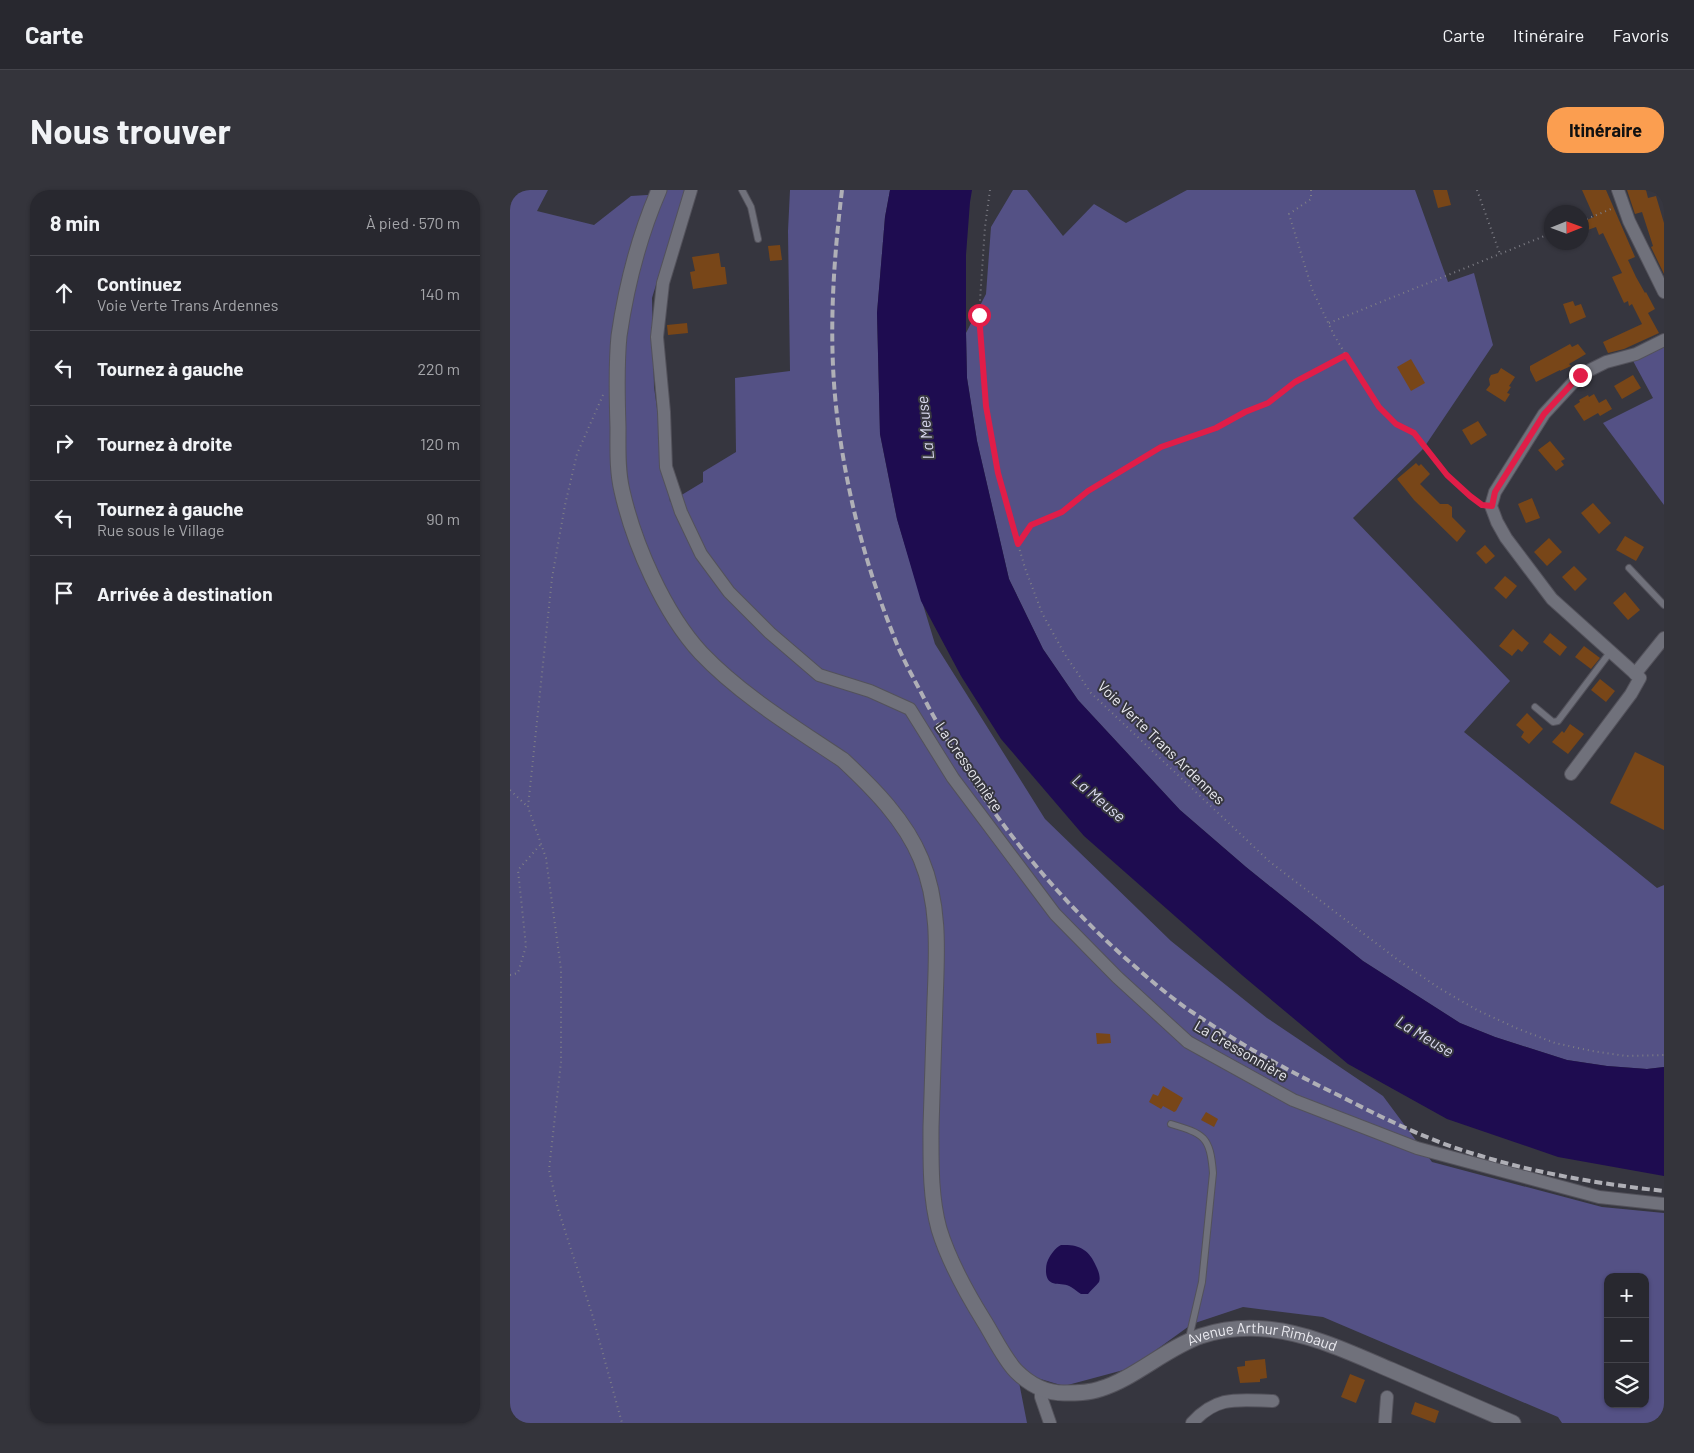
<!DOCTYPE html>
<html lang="fr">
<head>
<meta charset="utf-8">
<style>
	:root { --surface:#28282f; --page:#34343b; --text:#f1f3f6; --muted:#a5a6aa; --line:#44444b; --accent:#fb9e50 }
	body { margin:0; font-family:Barlow,sans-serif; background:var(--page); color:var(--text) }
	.controls { position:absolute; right:15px; bottom:15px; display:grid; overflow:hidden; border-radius:10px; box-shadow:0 1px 4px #0004 }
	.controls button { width:45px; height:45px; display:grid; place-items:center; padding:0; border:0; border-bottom:1px solid var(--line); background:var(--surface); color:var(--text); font:25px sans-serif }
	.compass { position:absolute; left:1034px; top:15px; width:45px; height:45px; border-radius:50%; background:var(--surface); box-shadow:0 1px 4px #0004; rotate:89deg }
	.stop { position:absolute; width:15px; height:15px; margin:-11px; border:4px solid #e11d48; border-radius:50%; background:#fff }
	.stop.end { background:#e11d48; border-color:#fff; box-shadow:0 1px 5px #0008 }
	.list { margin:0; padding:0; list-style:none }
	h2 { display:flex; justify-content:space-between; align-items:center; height:65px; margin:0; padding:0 20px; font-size:21px }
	h2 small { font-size:16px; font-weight:400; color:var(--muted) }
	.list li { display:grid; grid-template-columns:32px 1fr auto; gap:15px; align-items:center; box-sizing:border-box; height:75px; padding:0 20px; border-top:1px solid var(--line) }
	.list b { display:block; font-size:19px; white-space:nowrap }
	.list p { margin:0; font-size:16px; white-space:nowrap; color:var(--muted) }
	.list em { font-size:16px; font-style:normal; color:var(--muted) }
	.icon { flex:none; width:28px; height:28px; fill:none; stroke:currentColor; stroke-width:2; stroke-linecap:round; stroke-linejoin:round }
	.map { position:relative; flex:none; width:1154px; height:1233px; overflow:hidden; border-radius:20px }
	header { display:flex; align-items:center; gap:30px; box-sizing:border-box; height:70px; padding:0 25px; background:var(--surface); border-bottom:1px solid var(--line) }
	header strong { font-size:24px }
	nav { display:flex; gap:28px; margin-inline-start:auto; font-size:18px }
	.intro { display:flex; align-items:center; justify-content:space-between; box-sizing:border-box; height:120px; padding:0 30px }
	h1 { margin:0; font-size:35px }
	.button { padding:12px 22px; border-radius:20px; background:var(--accent); color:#111; font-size:18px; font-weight:700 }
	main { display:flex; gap:30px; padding:0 30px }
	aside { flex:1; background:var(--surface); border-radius:20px; box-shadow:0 1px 4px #0004 }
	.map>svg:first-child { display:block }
	.green { fill:#545185; fill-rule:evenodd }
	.water { fill:#1e0c50 }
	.building { fill:#784618 }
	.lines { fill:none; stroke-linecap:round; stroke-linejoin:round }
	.lane-casing { stroke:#53525b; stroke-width:8 }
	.street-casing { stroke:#53525b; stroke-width:14 }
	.secondary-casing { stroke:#53525b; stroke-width:17 }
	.path { stroke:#7e7e86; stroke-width:2; stroke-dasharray:1 4; stroke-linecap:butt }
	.lane { stroke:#70717b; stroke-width:6 }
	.street { stroke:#70717b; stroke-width:12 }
	.secondary { stroke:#70717b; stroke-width:15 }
	.rail { stroke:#afafb6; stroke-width:4; stroke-dasharray:8 4; stroke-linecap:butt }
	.route { stroke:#e11d48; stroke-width:6 }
	.labels { text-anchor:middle; stroke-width:4; stroke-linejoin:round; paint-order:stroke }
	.street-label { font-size:15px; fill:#eaeaf0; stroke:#36363f }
	.water-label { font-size:16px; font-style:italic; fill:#dadaef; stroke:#36363f }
</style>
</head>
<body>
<header>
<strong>Carte</strong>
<nav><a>Carte</a><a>Itinéraire</a><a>Favoris</a></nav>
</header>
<div class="intro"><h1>Nous trouver</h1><a class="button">Itinéraire</a></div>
<main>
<aside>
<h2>8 min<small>À pied · 570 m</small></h2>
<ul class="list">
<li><svg class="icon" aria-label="ahead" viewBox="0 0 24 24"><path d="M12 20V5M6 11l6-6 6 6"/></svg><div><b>Continuez</b><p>Voie Verte Trans Ardennes</p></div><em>140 m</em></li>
<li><svg class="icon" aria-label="left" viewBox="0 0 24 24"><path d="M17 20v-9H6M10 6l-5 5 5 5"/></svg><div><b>Tournez à gauche</b></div><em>220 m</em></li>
<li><svg class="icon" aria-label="right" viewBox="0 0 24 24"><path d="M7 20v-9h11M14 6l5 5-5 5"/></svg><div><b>Tournez à droite</b></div><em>120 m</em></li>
<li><svg class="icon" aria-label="left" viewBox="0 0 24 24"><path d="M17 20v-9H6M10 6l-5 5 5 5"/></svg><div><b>Tournez à gauche</b><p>Rue sous le Village</p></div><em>90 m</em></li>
<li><svg class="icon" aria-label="arrive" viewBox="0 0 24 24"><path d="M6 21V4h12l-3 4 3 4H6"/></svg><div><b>Arrivée à destination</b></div></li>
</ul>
</aside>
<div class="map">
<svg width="1154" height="1233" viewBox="0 0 1154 1233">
	<rect width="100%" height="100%" fill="#36363f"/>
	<g class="green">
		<path d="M0,0H38L27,21L84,35L121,6L153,4L155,0H175L142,108L144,197L160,312L193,292V282L226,262L225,188L280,181L278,41L280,0H380L375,27L367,123L370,244L387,329L425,454L535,629L661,751L757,828L873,906L922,972L1092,1017L1154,1023V1233H1052L1048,1227L813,1127L733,1117L682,1134L621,1178L554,1196L507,1182L517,1233H0ZM1098,1087H1135V1214H1098Z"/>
		<path d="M503,0H517L553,46L584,14L616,33L677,0H905L938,92L964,83L983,155L913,259L843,328L1000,491L954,542L1147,698L1154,695V877L1137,879L1097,876L1057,870L985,847L950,833L853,771L736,677L670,620L568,510L533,459L499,389L467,251L457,188L456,143L476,104L481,37Z"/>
		<path d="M1154,153V315L1093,233L1143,208L1122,169Z"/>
	</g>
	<g class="water">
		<path d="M380,0H462L460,12L456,65V143L457,188L467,251L499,389L533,459L568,510L670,620L736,677L853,771L950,833L985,847L1057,870L1097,876L1137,879L1154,877V986L1048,967L937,929L838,874L733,786L574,646L491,549L451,486L411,411L387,329L370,244L367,123L375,27Z"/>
		<path d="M551,1055C568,1054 579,1059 586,1076C588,1080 591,1087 589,1092C586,1096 581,1100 578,1104H571C567,1102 565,1099 561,1097C552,1091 537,1099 536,1082C536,1078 536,1074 538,1070C541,1064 545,1058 551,1055Z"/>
	</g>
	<g class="building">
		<path d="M923,0H937L941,15L928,18Z"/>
		<path d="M1072,0H1096L1125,67L1118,70L1126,87L1135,103L1136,102L1145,119L1138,123L1149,143L1114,159L1098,163L1093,152L1132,134L1122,114L1119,116L1118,111L1114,113L1102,87L1112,83L1093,43L1089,45L1086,37L1072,42V32L1084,27Z"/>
		<path d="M1117,0H1136L1138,8L1146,6L1154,33V84L1141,57L1143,56L1132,22L1125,24Z"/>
		<path d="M270,55L272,70L260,71L258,56Z"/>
		<path d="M209,63L211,77H215L217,94L183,99L180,82L185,81L182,67Z"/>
		<path d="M1063,111L1065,116L1071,114L1076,127L1060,134L1053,114Z"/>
		<path d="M177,133L178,143L158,145L157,135Z"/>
		<path d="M1060,154L1062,157L1068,154L1076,164L1059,174L1061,176L1050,181V180L1026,192L1020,180V176Z"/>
		<path d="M901,169L915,193L901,201L887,177Z"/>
		<path d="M991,178L1005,187L999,196L1001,197L997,203L1000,204L995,212L976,200L980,195L979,189L981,185L988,183Z"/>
		<path d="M1123,185L1131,198L1112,209L1104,196Z"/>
		<path d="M1084,204L1089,213L1096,209L1102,219L1090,226L1088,223L1074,231L1064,216L1070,212L1069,210L1078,205L1079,207Z"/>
		<path d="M968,231L977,245L961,255L952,240Z"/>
		<path d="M1040,251L1055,269L1051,271L1054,275L1046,281L1028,260Z"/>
		<path d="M906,273L909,276L911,274L920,284L910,294L930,314H938L942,317V327L956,341L947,352L904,310L887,289Z"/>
		<path d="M1022,308L1030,328L1016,333L1008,314Z"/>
		<path d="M1083,313L1101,333L1089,344L1071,323Z"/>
		<path d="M1115,346L1134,357L1126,371L1106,360Z"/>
		<path d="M1039,348L1052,362L1037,376L1024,362Z"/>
		<path d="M975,355L985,366L976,374L966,363Z"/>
		<path d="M1064,376L1077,389L1065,401L1052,387Z"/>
		<path d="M995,386L1007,396L996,409L984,398Z"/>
		<path d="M1115,402L1130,420L1118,430L1103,413Z"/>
		<path d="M1003,439L1019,453L1012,462L1008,459L1002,466L989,456Z"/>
		<path d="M1040,443L1057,457L1050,466L1033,452Z"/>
		<path d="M1074,456L1090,468L1081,479L1065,467Z"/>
		<path d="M1090,489L1105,501L1096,512L1081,500Z"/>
		<path d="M1017,523L1033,539L1019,554L1011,547L1014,542L1006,535Z"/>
		<path d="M1060,534L1074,544L1058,564L1042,552L1052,541L1054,543Z"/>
		<path d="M1125,562L1154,576V640L1100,613Z"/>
		<path d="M586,843L600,844L601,853L587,854Z"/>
		<path d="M653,896L673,908L666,921L664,922L653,916L651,919L639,912L643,904L648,906Z"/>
		<path d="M696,922L708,929L704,937L691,930Z"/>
		<path d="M755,1169L757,1188L750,1189V1192L730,1193L727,1177L735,1176V1171Z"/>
		<path d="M840,1184L855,1190L846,1213L831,1207Z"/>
		<path d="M905,1212L929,1221L925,1233L901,1224Z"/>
	</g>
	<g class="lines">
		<defs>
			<g id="lane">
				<path d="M232,0L241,17L248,49"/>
				<path d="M1119,378L1154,415"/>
				<path d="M1025,517L1043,532L1048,531L1101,461"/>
				<path d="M661,934C694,944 700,946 703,983L692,1092L679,1148"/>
			</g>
			<g id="street">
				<path d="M181,0L153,93L147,147L154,222L156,277L171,322L191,364L219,402L260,443L309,485L360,501L400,519L443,588L545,724L607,787L678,852L783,910L907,958L1089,1007L1154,1014"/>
				<path d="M1108,0L1119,31L1154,102"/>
				<path d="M1125,484L1154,448"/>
				<path d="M1061,584L1121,504L1130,488L1042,409L996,348L987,332L981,316L985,302L1034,224L1070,185L1096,172L1126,164L1154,150"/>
				<path d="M531,1199V1207L540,1233"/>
				<path d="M682,1233C707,1205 728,1210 763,1211"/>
				<path d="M875,1233L877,1207"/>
			</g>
			<g id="secondary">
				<path id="s1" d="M149,0C130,44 116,98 109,146C106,176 107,207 108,237C108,258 107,280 112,301C124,354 154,423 191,463C232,506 284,537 333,570C363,598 395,630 411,669C430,714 427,762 425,811C424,853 422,895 421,937C421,971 420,1006 429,1039C439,1072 456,1102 474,1131C484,1147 493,1167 506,1181C519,1194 536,1203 554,1203C566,1203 579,1203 590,1199C624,1189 656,1158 691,1146C712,1139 734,1137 756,1139C800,1143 841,1163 881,1180C922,1198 962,1215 1003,1233"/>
			</g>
		</defs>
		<use href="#lane" class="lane-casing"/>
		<use href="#street" class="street-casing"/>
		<use href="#secondary" class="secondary-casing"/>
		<g class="path">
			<path d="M480,0L475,37L469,125L476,216L487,283L515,378L532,423L554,463L581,503L760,672L888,770L929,798L967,820L1006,838L1045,853L1082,861L1116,866L1154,865"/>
			<path d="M801,0V9L779,24L802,99L824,145L846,182L869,217L886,234L904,243L937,285L969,313"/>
			<path d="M967,0L990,64"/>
			<path d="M1072,31L1101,19"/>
			<path d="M819,133L1042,43"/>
			<path d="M93,205L67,264L55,315L42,388L18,617L36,668L51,779V872L39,980L48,1019L82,1124L112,1233"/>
			<path d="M508,354L521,335L552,321L578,301L651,257L706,238L735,222L758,213L785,192L836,165"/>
			<path d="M0,600L18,617"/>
			<path d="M0,785L8,783L16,756L8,680L31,654"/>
		</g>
		<use href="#lane" class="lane"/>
		<use href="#street" class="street"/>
		<use href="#secondary" class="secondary"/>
		<path class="rail" d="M332,0C323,75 318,150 327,225C336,300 355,374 383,444C392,469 406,492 418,516C470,612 533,694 614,767C636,786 658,806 682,822C728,853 778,881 828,905C873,928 919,951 968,965C1029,984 1091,994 1154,1001"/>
	</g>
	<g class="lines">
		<path class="route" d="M469,125L476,216L488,283L508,354L521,335L552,322L578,301L651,257L706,238L735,222L758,213L785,192L836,165L869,217L886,234L904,243L937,285L960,306L972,315L982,316L985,302L1034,224L1070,185"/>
	</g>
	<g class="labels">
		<g class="street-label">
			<text transform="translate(651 553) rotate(44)" y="5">Voie Verte Trans Ardennes</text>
			<text transform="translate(459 577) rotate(55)" y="5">La Cressonnière</text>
			<text transform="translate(731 861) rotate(30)" y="5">La Cressonnière</text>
			<text dy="5" stroke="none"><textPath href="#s1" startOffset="1596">Avenue Arthur Rimbaud</textPath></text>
		</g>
		<g class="water-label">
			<text transform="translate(415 238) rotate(-96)" y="6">La Meuse</text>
			<text transform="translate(589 608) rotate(40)" y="6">La Meuse</text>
			<text transform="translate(915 846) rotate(31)" y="6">La Meuse</text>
		</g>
	</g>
</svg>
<div class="controls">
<button>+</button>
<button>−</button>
<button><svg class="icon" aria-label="layers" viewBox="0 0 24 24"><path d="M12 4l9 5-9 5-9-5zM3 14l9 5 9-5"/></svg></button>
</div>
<svg class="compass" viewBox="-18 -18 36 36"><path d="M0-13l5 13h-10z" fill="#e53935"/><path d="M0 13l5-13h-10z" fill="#a5a6aa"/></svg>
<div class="stop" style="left:469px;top:125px"></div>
<div class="stop end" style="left:1070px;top:185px"></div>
</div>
</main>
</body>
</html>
